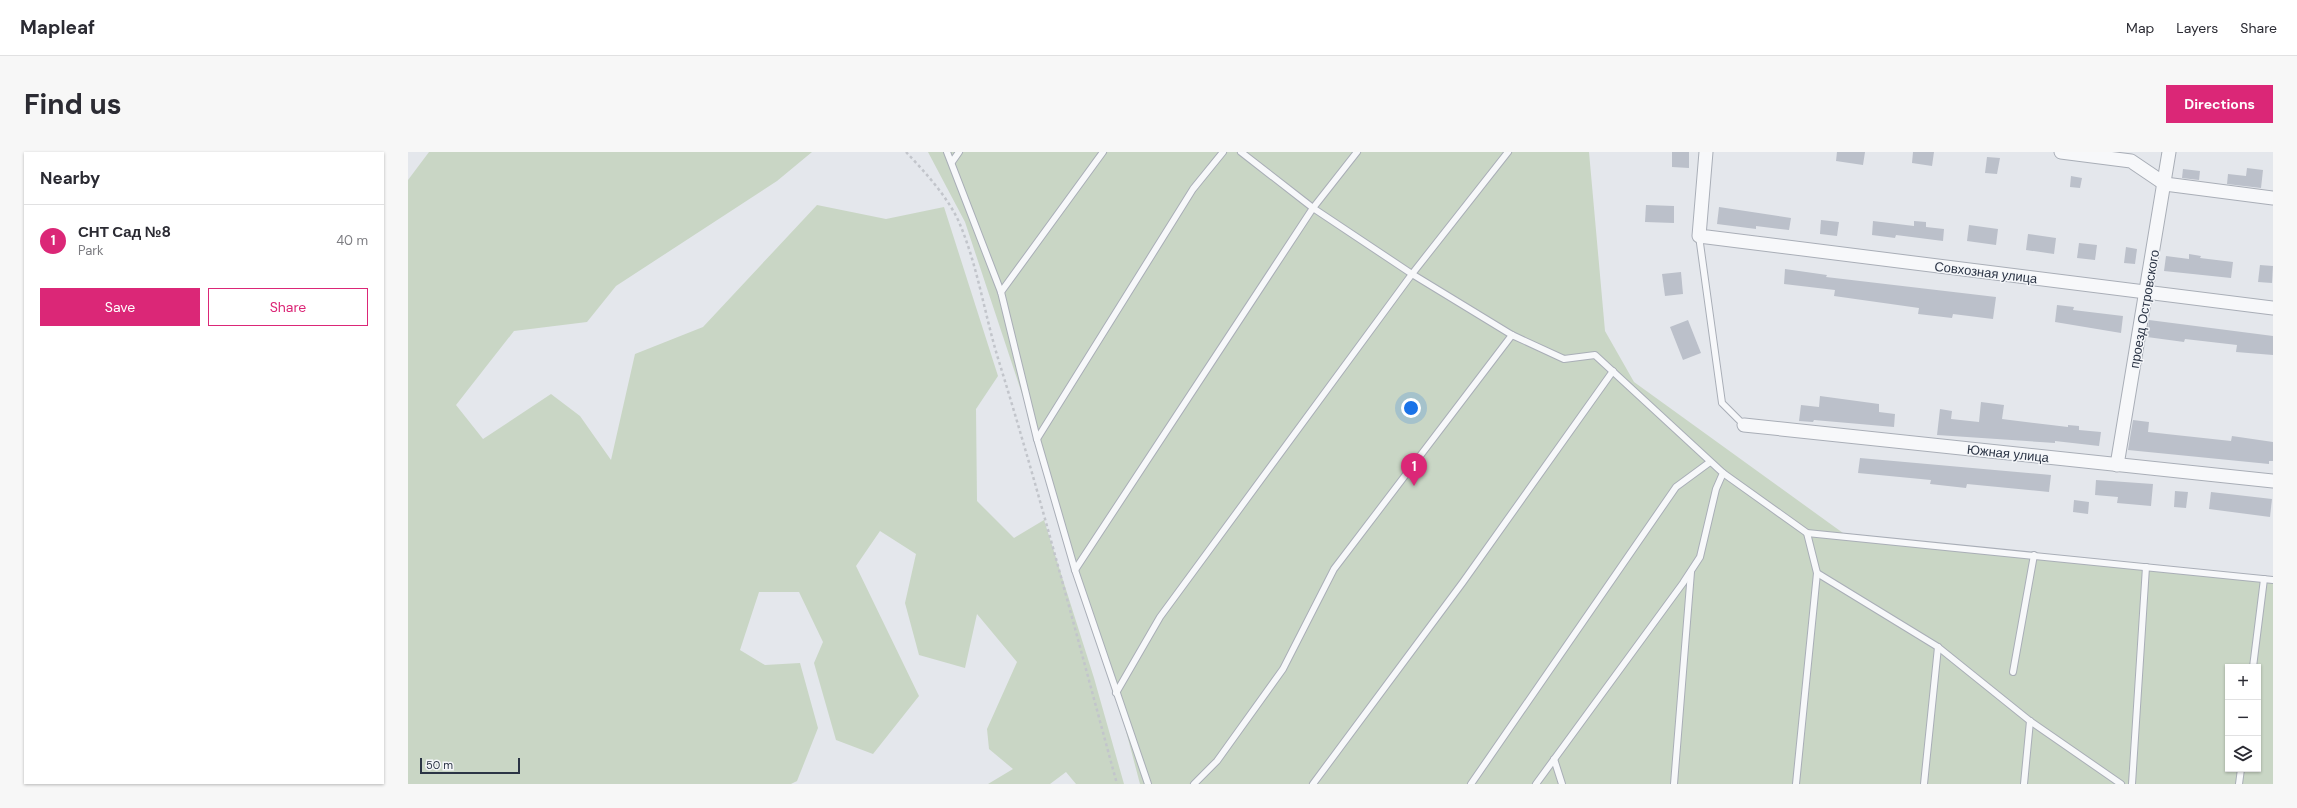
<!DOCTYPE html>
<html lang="en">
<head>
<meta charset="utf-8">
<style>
	:root { --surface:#fff; --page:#f7f7f7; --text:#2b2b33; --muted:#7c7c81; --line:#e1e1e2; --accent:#db2777 }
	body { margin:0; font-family:"DM Sans",sans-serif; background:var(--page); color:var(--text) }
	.controls { position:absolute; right:12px; bottom:12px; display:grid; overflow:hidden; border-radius:0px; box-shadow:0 1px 3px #0004 }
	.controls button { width:36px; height:36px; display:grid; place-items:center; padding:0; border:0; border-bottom:1px solid var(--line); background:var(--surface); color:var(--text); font:20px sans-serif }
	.scale { position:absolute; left:12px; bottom:10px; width:100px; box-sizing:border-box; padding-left:4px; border:2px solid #2b3445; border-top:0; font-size:11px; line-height:14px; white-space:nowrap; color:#2b3445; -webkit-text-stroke:3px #f4f6f9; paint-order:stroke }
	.you { position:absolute; left:1003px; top:256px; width:14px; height:14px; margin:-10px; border:3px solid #fff; border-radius:50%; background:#1a73e8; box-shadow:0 0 0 6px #1a73e833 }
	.badge { display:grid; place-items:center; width:26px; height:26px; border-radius:50%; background:var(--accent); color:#fff; font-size:13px; font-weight:700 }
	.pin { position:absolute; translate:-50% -33px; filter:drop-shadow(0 1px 2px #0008) }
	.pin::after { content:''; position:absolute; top:21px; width:14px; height:12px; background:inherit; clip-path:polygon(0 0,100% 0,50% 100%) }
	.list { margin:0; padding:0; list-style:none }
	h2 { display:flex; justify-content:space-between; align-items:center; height:52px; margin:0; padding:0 16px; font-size:17px }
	h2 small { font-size:13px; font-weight:400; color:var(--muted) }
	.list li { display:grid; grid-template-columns:26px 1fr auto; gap:12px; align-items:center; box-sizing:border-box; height:72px; padding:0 16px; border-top:1px solid var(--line) }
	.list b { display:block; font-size:15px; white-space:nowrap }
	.list p { margin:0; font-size:13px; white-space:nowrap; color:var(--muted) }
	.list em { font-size:13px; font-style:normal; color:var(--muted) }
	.actions { display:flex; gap:8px; padding:12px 16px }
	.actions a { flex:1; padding:9px 0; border:1px solid var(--accent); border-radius:0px; text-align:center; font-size:14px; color:var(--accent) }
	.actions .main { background:var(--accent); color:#fff }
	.icon { flex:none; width:22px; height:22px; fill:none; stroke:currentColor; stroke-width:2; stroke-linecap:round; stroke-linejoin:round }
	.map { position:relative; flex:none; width:1865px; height:632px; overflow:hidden; border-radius:0px }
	header { display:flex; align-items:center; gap:24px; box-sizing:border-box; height:56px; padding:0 20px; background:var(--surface); border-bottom:1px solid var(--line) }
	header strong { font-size:19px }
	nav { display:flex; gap:22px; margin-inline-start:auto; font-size:14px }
	.intro { display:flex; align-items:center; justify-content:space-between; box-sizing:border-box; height:96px; padding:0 24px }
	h1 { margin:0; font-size:28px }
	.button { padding:10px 18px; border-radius:0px; background:var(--accent); color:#fff; font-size:14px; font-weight:700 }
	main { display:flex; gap:24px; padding:0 24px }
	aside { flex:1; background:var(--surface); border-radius:0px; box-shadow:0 1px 3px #0004 }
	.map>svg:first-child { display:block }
	.green { fill:#c9d6c5; fill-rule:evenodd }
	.building { fill:#bbc0ca }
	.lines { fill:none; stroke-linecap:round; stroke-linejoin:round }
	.service-casing { stroke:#a9aeb7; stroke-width:8 }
	.minor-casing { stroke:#a9aeb7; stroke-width:15 }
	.path { stroke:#c2c5cb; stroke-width:2.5; stroke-dasharray:3 3; stroke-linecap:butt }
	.service { stroke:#f7f8fa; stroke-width:6 }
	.minor { stroke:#f7f8fa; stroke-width:13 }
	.labels { text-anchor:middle; stroke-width:3; stroke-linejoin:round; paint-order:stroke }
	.street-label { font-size:13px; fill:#2b3445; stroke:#f4f6f9 }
</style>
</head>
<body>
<header>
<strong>Mapleaf</strong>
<nav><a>Map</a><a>Layers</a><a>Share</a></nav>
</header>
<div class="intro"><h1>Find us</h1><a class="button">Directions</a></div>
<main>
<aside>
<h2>Nearby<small></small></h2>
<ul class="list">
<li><span class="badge">1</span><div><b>СНТ Сад №8</b><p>Park</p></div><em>40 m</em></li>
</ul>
<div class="actions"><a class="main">Save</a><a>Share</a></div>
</aside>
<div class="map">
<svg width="1865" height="632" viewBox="0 0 1865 632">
	<rect width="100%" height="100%" fill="#e4e7ec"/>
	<g class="green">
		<path d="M21,0H404L369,29L208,134L179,170L106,179L48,253L75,287L143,242L172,264L203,308L227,202L295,175L409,53L478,67L536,55L590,224L568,257L569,349L606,386L636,368L686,526L716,632H668L658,620L642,632H580L605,617L581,597L579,577L609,510L569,462L557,516L511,503L497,451L508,402L472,379L448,414L511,544L465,602L428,588L406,511L415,490L391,440H351L332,498L357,513L392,511L410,576L389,629L383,632H0V28Z"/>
		<path d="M520,0H1181L1197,179L1226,230L1435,381L1865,426V632H732L708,541L629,287L557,70ZM1820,515H1850V617H1820Z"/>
	</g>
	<g class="building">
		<path d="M1264,0H1281V16L1264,15Z"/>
		<path d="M1429,0H1457L1455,13L1428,9Z"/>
		<path d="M1505,0H1526L1524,14L1504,11Z"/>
		<path d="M1579,5L1592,6L1589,22L1577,21Z"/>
		<path d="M1839,16L1855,18L1853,36L1819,32L1820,22L1838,24Z"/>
		<path d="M1775,17L1792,19L1791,28L1774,26Z"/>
		<path d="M1663,24L1674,26L1672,36L1662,35Z"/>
		<path d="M1238,53L1266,54V71L1237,70Z"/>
		<path d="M1311,55L1383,66L1381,78L1348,74V77L1309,72Z"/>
		<path d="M1413,68L1431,70L1429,84L1412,82Z"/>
		<path d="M1465,69L1506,74V69L1518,70V75L1536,77L1535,89L1488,83L1487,86L1464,83Z"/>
		<path d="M1561,73L1590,77L1588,93L1559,89Z"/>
		<path d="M1620,82L1648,86L1646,102L1618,98Z"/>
		<path d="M1671,91L1689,93L1687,108L1669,106Z"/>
		<path d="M1718,95L1729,97L1727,112L1716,111Z"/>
		<path d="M1781,102L1793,104L1792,106L1825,110L1823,126L1756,119L1758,104L1781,107Z"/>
		<path d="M1852,113L1865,114L1864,131L1850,130Z"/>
		<path d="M1377,117L1419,123L1418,125L1588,145L1585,167L1545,162L1544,166L1510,162L1511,156L1426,144L1427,138L1376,132Z"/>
		<path d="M1273,120L1275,142L1257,144L1254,122Z"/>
		<path d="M1649,153L1666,155L1665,158L1715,164L1713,181L1647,170Z"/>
		<path d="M1280,168L1293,201L1275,208L1262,175Z"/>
		<path d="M1741,168L1865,184V203L1828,200L1829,193L1777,187L1776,190L1739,185Z"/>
		<path d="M1412,244L1471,252V260L1487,262L1486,275L1406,268L1405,270L1391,269L1393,253L1411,255Z"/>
		<path d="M1573,250L1596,253L1594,267L1660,275V273L1671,274V278L1693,280L1691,294L1647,289V291L1529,283L1532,257L1544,259L1543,267L1571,270Z"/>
		<path d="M1725,268L1741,270L1740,280L1823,289L1824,284L1865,290V309H1861V312L1720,298Z"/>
		<path d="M1452,306L1643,323L1641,340L1559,332L1558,336L1522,332L1523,328L1450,321Z"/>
		<path d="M1688,328L1745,332L1743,354L1709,351L1710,345L1687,343Z"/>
		<path d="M1767,339L1780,340L1778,356L1766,355Z"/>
		<path d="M1803,340L1864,347L1862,365L1801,357Z"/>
		<path d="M1666,348L1681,350L1680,362L1665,360Z"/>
	</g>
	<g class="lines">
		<defs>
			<g id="service">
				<path d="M539,0L593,140L629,287L667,418L740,632"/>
				<path d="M833,0L905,56L1004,122L1104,183L1156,207L1187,203L1315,321L1308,337L1292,405L1275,431L1128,632"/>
				<path d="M544,10L551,0"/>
				<path d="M1291,84L1314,251L1336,273"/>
				<path d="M593,140L695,0"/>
				<path d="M629,287L785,37L815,0"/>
				<path d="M1315,321L1399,381L1865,428"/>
				<path d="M1399,381L1409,421L1530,495L1622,569L1713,632"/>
				<path d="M667,418L905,56L949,0"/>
				<path d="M1845,515L1856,427"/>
				<path d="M1605,520L1626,403"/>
				<path d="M708,541L752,465L1004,122L1100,0"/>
				<path d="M1146,607L1154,632"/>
				<path d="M786,632L809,609L875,517L926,417L1104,183"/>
				<path d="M905,632L1055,430L1205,219"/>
				<path d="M1063,632L1268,335L1302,310"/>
				<path d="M1266,632L1283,420"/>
				<path d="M1388,632L1409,421"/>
				<path d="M1516,632L1530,495"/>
				<path d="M1616,632L1622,569"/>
				<path d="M1724,632L1738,415"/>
				<path d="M1831,632L1833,617"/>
			</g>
			<g id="minor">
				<path d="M1298,0L1291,84L1865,156"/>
				<path d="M1653,0L1723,9L1757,32L1865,46"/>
				<path d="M1336,273L1865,329"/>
				<path d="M1709,313L1761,0"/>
			</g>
		</defs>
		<use href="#service" class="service-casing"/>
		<use href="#minor" class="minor-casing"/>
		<path class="path" d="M498,0C517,20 539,44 551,70C569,112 576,159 589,203C633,345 670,489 709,632"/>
		<use href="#service" class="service"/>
		<use href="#minor" class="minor"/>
	</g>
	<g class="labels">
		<g class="street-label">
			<text transform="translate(1578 120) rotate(7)" y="5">Совхозная улица</text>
			<text transform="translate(1736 157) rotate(-80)" y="5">проезд Островского</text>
			<text transform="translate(1600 301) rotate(6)" y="5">Южная улица</text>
		</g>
	</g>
</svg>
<div class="controls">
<button>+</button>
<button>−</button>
<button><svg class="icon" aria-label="layers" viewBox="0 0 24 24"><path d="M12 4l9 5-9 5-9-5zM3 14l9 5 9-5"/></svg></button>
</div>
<div class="scale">50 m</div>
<div class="you"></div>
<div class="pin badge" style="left:1006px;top:334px">1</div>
</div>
</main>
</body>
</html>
